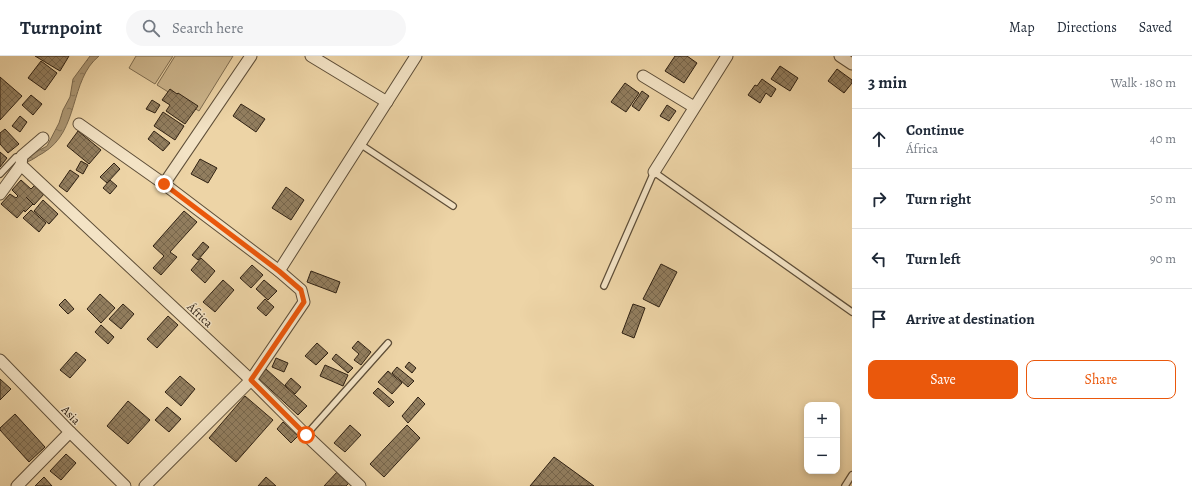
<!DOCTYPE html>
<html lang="en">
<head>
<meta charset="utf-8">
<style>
	:root { --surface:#fff; --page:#f6f6f7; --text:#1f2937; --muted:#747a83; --line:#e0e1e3; --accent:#ea580c }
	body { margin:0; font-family:Alegreya,serif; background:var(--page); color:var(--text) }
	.controls { position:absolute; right:12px; bottom:12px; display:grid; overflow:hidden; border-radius:8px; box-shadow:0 2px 6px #0003 }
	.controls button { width:36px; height:36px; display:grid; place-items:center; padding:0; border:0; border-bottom:1px solid var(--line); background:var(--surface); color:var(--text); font:20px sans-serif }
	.stop { position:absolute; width:12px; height:12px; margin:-9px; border:3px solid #ea580c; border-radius:50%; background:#fff }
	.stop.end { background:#ea580c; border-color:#fff; box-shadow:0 1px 4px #0008 }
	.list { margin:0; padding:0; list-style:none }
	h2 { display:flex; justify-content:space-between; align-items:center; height:52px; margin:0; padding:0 16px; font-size:17px }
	h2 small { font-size:13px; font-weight:400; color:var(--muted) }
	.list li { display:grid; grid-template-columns:26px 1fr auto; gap:12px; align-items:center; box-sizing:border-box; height:60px; padding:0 16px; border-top:1px solid var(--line) }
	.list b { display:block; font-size:15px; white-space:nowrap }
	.list p { margin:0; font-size:13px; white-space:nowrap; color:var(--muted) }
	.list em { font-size:13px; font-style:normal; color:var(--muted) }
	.actions { display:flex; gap:8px; padding:12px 16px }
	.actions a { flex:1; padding:9px 0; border:1px solid var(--accent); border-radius:8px; text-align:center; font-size:14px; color:var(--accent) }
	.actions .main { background:var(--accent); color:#fff }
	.icon { flex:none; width:22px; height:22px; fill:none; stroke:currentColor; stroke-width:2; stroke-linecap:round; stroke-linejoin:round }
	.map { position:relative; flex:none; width:852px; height:430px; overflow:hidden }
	header { display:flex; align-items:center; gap:24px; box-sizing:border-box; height:56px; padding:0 20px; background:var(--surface); border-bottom:1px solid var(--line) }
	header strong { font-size:19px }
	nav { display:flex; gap:22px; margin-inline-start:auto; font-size:14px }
	.search { width:280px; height:36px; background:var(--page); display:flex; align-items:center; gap:10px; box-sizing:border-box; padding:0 14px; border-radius:22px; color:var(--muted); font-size:15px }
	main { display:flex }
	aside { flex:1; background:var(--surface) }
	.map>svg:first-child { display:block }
	.green { fill:#cdb68d; stroke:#7e6c50 }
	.water { fill:url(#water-ripples); stroke:#7a684d }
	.building { fill:url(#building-cross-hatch); stroke:#2f2113 }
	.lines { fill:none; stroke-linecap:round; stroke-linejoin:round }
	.service-casing { stroke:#5e4e38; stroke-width:8 }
	.minor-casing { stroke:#5e4e38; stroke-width:13 }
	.service { stroke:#f3e3c5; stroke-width:5.5 }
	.minor { stroke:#f3e3c5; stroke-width:11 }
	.route { stroke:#ea580c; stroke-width:5 }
	.labels { text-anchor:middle; stroke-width:3; stroke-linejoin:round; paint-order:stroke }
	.street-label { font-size:12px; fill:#2f2113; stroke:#f3e3c5 }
</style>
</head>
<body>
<header>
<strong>Turnpoint</strong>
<div class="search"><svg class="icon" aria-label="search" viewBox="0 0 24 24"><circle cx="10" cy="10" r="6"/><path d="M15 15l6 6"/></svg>Search here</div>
<nav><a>Map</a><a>Directions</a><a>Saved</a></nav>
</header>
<main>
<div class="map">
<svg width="852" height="430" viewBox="0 0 852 430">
	<defs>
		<pattern id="water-ripples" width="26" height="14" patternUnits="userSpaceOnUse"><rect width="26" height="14" fill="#ac9774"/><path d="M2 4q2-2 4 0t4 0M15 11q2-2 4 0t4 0" fill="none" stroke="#8c7b5e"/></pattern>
		<pattern id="building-cross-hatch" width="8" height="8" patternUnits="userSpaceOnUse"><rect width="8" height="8" fill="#927e5f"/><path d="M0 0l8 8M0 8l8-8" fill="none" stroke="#78674d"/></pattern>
	</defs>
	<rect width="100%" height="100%" fill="#edd4a6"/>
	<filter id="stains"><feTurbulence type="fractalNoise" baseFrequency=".005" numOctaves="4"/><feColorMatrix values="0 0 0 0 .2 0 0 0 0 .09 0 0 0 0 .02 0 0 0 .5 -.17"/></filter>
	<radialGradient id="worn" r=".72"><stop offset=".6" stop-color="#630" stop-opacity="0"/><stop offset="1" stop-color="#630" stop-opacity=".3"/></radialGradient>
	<g class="green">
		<path d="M136,0H173L155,28L129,12Z"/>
		<path d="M175,0H233L199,55L157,29Z"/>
	</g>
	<path class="water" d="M90,0H99C69,24 80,75 43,97C37,100 33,104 27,106L25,102L47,90L59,67L63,54L70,41L73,23Z"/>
	<g class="building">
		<path d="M35,0H69L60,15Z"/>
		<path d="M675,0H687L697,7L684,27L665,15Z"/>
		<path d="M41,5L57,17L45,34L28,22Z"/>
		<path d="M780,10L798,22L790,35L771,23Z"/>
		<path d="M837,13L852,24V27L844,37L828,25Z"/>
		<path d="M0,21L22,40L0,64Z"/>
		<path d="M762,23L776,33L771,41L766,37L760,47L748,39L755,29L757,30Z"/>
		<path d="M625,27L639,37L626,56L611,46Z"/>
		<path d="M170,33L177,38L178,37L198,50L185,68L166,55L170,49L162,44Z"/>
		<path d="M642,35L649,40L639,55L632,50Z"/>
		<path d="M31,39L42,48L33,59L22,49Z"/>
		<path d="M152,44L160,49L155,57L146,53Z"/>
		<path d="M241,48L265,63L256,76L233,60Z"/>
		<path d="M667,49L676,55L669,65L660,60Z"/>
		<path d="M163,56L184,70L175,84L154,70Z"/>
		<path d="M20,60L27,66L20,76L12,70Z"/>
		<path d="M5,73L19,88L8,97L0,88V77Z"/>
		<path d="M78,75L101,94L89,108L67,90Z"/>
		<path d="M154,75L170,87L163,95L148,83Z"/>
		<path d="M0,96L7,102L0,111Z"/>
		<path d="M200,103L217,112L208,127L191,118Z"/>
		<path d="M81,105L88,109L83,118L76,114Z"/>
		<path d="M114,107L120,113L107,127L100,121Z"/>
		<path d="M70,114L79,120L67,136L59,130Z"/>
		<path d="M21,124L31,133L35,129L45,137L34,149L26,141L33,148L25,156L24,154L17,162L1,148L10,138L16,142L18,140L12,134Z"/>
		<path d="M110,124L117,130L110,138L103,132Z"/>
		<path d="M286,131L304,144L291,164L272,152Z"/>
		<path d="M43,144L58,158L49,168L34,155Z"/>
		<path d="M31,154L46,167L39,176L23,162Z"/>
		<path d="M184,155L197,166L170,196L177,201L161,219L153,212L164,200L153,190Z"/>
		<path d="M203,186L209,191L198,204L192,199Z"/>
		<path d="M201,202L215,215L205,227L191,214Z"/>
		<path d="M661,208L677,216L659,251L643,243Z"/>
		<path d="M252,209L263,219L251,232L240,222Z"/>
		<path d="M311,215L340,226L336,237L307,226Z"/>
		<path d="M223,224L234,234L215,256L203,246Z"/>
		<path d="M264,224L277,235L268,244L256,233Z"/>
		<path d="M100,238L115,252L101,267L87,253Z"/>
		<path d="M65,243L74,253L68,258L59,249Z"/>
		<path d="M265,243L274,251L266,260L257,252Z"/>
		<path d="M123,248L134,258L121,273L109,263Z"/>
		<path d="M633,248L645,252L634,282L622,277Z"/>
		<path d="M168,260L178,269L157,292L147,283Z"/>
		<path d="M101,269L114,281L108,288L95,276Z"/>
		<path d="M358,285L371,296L361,309L354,304L359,298L352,292Z"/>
		<path d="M317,287L328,297L316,309L305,300Z"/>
		<path d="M76,296L86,304L70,322L60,314Z"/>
		<path d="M336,298L353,312L348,317L332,303Z"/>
		<path d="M276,302L288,307L284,316L272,311Z"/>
		<path d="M409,306L416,312L412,317L405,311Z"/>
		<path d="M325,309L348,319L343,330L320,320Z"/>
		<path d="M397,311L414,325L408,331L392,317Z"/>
		<path d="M266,313L307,350L298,359L258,322Z"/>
		<path d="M388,315L402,327L392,338L378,326Z"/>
		<path d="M180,320L195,333L181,350L165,336Z"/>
		<path d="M291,322L301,331L295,338L285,329Z"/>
		<path d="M0,323L11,333L0,344Z"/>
		<path d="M378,332L394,346L389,351L373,337Z"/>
		<path d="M245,340L273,364L236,406L209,382Z"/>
		<path d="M418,341L425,348L408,367L402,360Z"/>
		<path d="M128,345L150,364L128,388L107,370Z"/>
		<path d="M167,351L181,363L169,376L155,364Z"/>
		<path d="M15,358L45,391L29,406L0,374V372Z"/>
		<path d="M283,366L298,380L291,387L277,373Z"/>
		<path d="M350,369L361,379L345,396L334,387Z"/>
		<path d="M407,369L420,382L384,421L370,408Z"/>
		<path d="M66,398L76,407L61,424L50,415Z"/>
		<path d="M554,401L594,430H530Z"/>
		<path d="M338,415L350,426L346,430H324Z"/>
		<path d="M44,421L52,430H35Z"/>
		<path d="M266,421L276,430H258Z"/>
	</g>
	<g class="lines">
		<defs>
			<g id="service">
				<path d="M360,88L453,150"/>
				<path d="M0,118L16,101L22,100"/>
				<path d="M604,230L654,116L852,256"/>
				<path d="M306,379L388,287"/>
				<path d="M845,430L852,419"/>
			</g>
			<g id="minor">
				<path d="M311,0L387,46"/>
				<path d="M840,0L852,8"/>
				<path d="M643,20L694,51"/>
				<path d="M79,68L164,128L279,215L301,234L304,246L251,324L145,430"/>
				<path d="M21,109L251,324L306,379L360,430"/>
				<path d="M654,116L727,0"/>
				<path d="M164,128L251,0"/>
				<path d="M0,138L21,109L22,100L43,82"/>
				<path d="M279,215L416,0"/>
				<path d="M0,304L70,376L125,430"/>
				<path d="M17,430L70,376"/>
			</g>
		</defs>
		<use href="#service" class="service-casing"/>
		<use href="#minor" class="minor-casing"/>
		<use href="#service" class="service"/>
		<use href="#minor" class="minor"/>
	</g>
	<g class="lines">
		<path class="route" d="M164,128L279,215L301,234L304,246L251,324L306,379"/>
	</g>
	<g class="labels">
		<g class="street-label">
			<text transform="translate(200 259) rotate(43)" y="4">África</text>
			<text transform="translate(71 359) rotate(46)" y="4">Asia</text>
		</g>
	</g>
	<rect width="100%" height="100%" filter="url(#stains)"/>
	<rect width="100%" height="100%" fill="url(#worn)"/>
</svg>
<div class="controls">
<button>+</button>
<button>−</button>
</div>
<div class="stop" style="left:306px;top:379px"></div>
<div class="stop end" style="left:164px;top:128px"></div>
</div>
<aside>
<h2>3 min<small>Walk · 180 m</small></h2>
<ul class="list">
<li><svg class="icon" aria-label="ahead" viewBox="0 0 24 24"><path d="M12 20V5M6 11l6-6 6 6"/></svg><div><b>Continue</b><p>África</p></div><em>40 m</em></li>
<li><svg class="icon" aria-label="right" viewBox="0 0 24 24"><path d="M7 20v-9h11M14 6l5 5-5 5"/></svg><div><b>Turn right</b></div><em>50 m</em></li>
<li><svg class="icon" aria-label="left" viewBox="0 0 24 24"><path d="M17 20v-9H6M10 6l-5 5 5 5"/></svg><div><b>Turn left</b></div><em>90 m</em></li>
<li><svg class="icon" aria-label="arrive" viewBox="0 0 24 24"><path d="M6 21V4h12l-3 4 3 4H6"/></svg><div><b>Arrive at destination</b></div></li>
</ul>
<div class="actions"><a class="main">Save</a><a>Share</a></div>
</aside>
</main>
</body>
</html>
